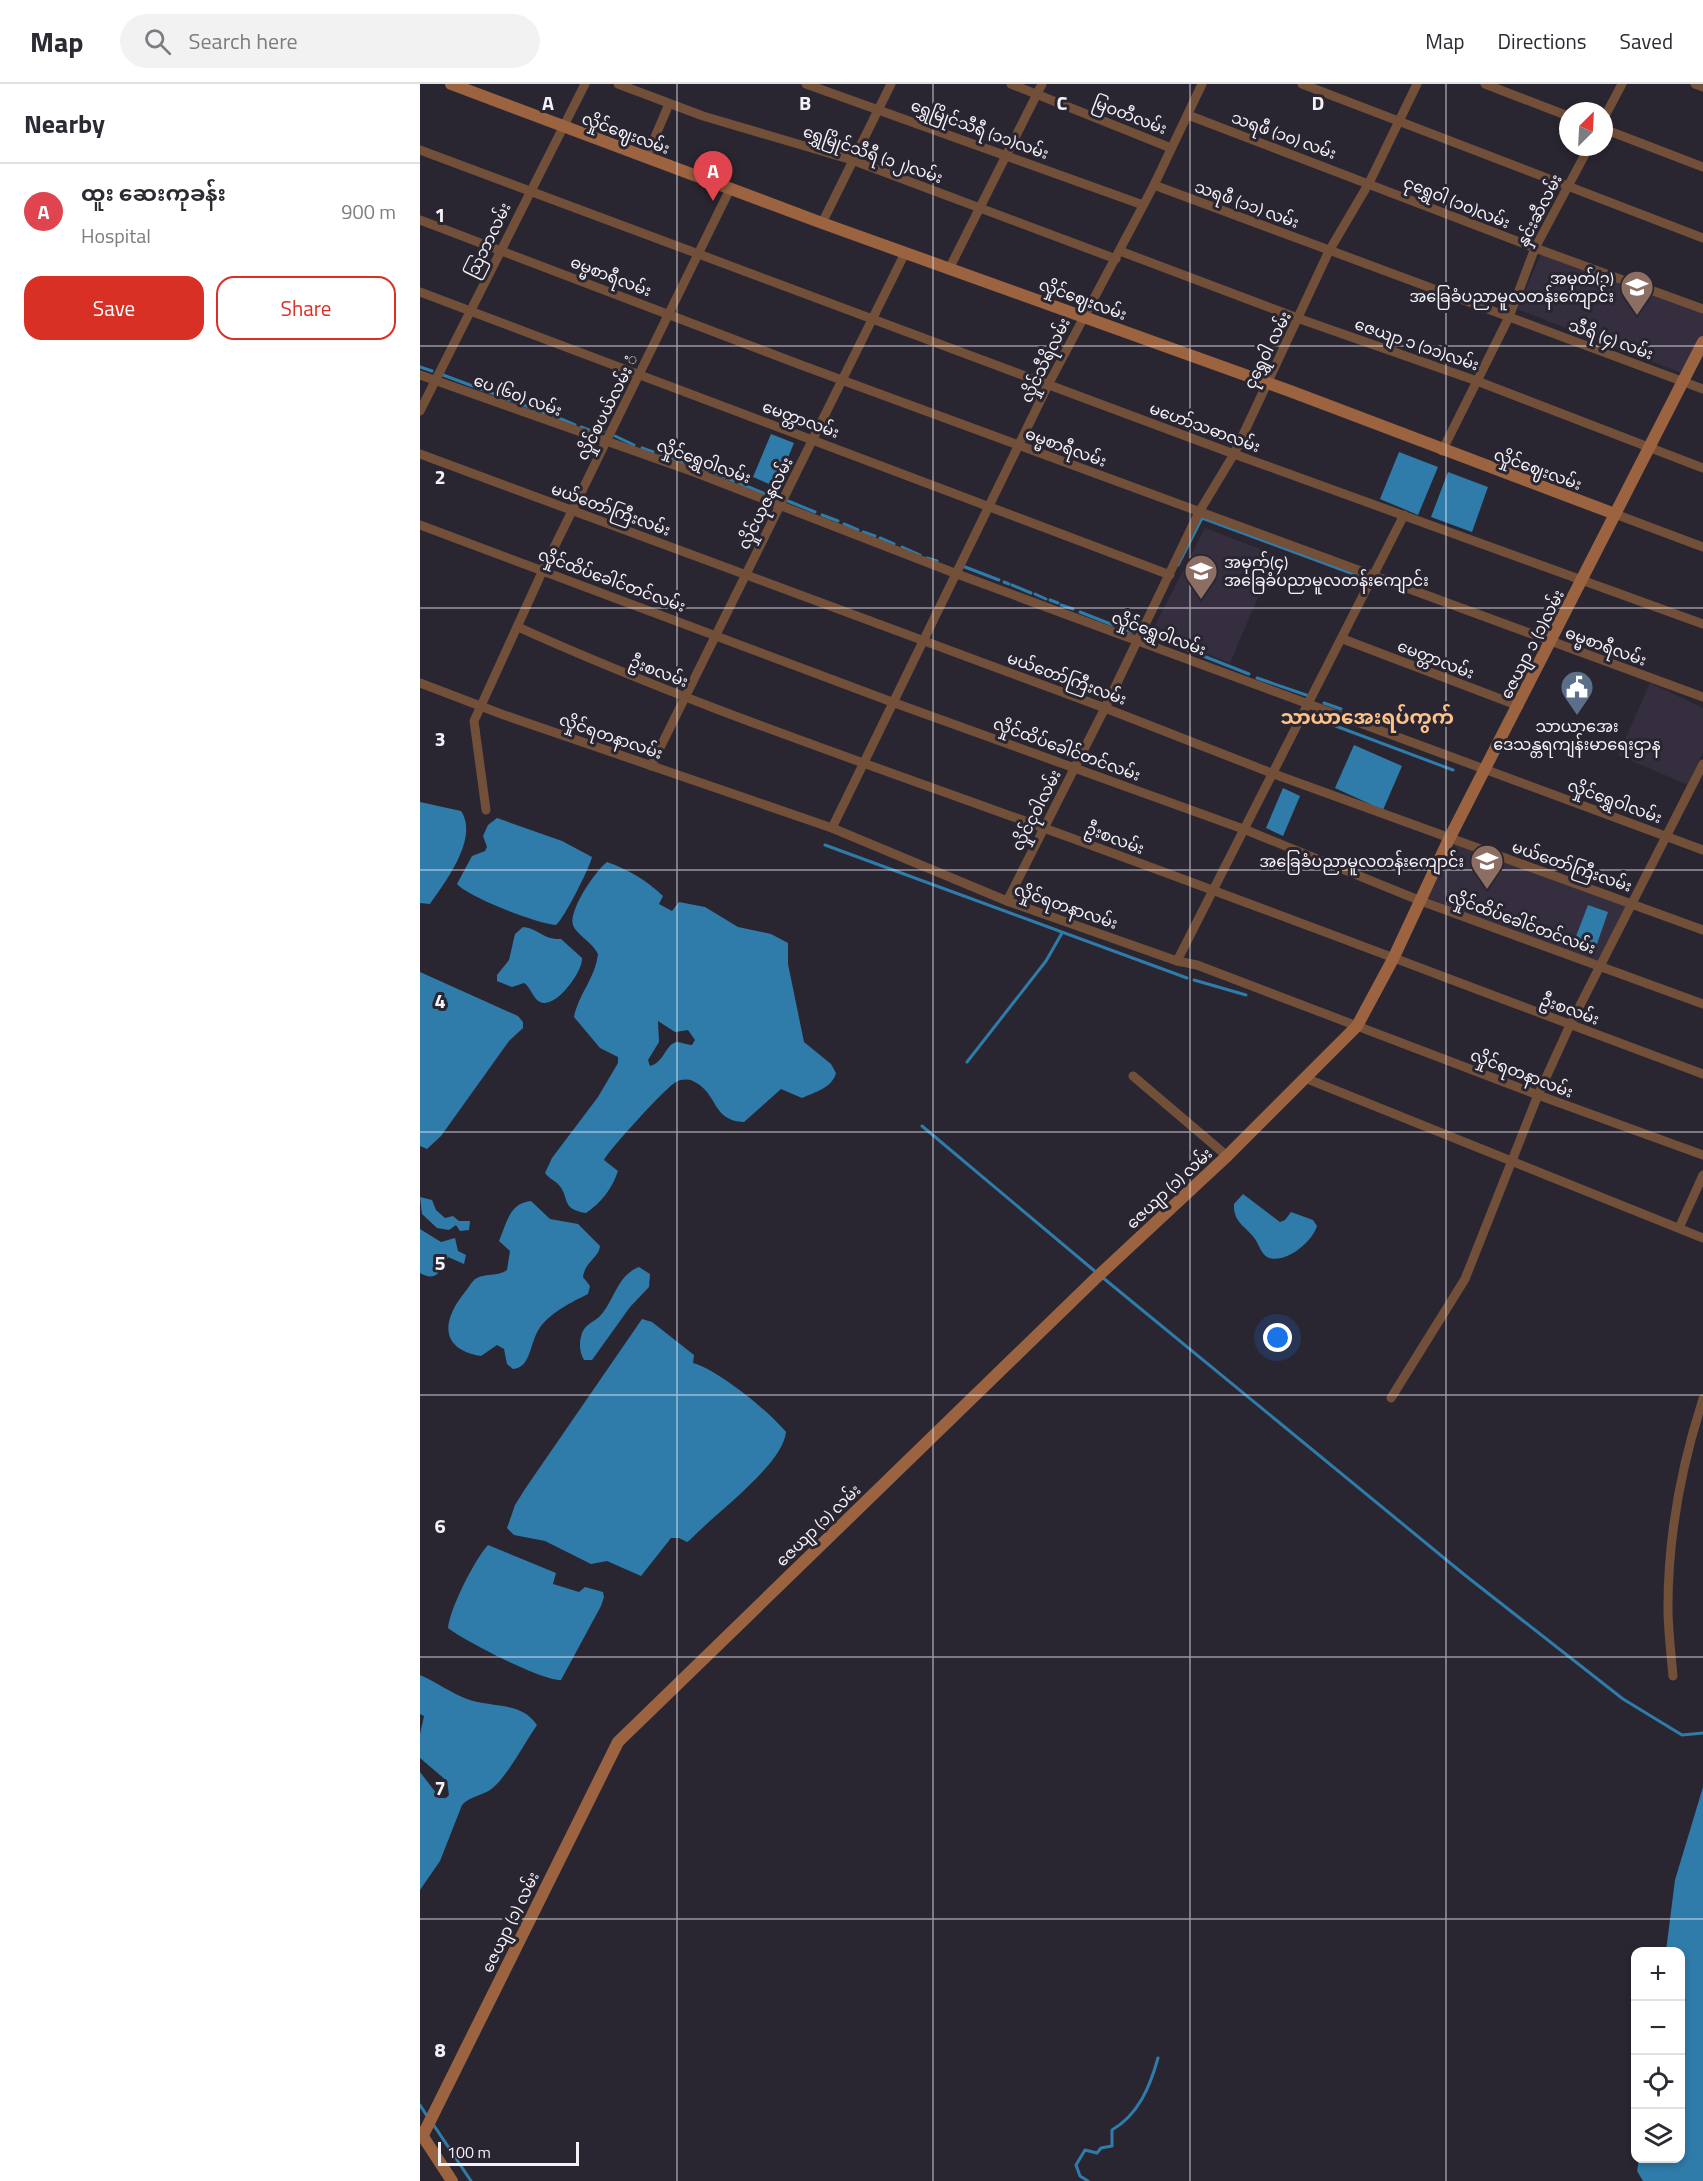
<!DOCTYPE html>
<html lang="en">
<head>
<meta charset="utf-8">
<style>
	:root { --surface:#fff; --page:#f2f2f3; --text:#2b2b33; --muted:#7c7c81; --line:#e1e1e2; --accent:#d93025 }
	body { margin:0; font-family:"Titillium Web","Noto Sans Myanmar",sans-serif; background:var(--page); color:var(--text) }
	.controls { position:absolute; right:18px; bottom:18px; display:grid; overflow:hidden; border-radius:12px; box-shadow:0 3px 9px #0003 }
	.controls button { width:54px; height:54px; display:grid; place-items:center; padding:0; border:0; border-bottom:2px solid var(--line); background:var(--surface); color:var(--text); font:30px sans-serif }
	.compass { position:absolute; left:1139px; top:18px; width:54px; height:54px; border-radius:50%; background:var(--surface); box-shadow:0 3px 9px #0003; rotate:24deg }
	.scale { position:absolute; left:18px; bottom:15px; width:141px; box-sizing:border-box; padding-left:6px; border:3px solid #f4f2f9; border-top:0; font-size:16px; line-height:21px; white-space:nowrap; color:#f4f2f9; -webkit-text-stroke:4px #2a2631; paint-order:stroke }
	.you { position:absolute; left:858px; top:1254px; width:21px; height:21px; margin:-15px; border:4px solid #fff; border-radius:50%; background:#1a73e8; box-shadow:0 0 0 9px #1a73e833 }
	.badge { display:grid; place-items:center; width:39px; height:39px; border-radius:50%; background:var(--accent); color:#fff; font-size:20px; font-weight:700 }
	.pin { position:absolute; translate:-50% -50px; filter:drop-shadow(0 2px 3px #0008) }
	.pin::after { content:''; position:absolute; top:32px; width:21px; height:18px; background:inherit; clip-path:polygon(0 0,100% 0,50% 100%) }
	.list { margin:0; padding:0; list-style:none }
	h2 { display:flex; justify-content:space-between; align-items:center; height:78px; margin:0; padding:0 24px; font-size:26px }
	h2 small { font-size:20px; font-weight:400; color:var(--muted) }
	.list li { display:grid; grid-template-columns:39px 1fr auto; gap:18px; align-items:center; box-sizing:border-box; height:96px; padding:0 24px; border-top:2px solid var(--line) }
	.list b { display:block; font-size:22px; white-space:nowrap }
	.list p { margin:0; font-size:20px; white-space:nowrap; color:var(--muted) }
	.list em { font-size:20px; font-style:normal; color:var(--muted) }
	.actions { display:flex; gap:12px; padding:18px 24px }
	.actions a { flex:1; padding:14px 0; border:2px solid var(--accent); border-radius:18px; text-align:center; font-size:21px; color:var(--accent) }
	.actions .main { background:var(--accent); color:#fff }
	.icon { flex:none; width:33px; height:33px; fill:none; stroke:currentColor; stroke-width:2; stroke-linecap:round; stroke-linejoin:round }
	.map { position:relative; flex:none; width:1283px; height:2097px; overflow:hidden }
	header { display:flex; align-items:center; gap:36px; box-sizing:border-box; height:84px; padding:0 30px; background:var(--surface); border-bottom:2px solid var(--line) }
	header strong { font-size:28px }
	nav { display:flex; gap:33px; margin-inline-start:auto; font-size:21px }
	.search { width:420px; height:54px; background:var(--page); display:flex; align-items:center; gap:15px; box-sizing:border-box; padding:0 21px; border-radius:33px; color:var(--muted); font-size:22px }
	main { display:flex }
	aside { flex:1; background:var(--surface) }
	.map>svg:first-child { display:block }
	.built { fill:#342e3f }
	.water { fill:#2f7cab; fill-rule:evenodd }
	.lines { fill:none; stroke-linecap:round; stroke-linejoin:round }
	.stream { stroke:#2f7cab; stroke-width:3 }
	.street { stroke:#724f39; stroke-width:9 }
	.secondary { stroke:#9b6340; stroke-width:12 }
	.grid { fill:none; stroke:#f4f2f9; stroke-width:1.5; stroke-opacity:0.55 }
	.labels { text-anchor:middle; stroke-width:6; stroke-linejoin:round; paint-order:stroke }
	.street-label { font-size:16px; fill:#f4f2f9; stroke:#2a2631 }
	.poi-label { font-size:16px; fill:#f4f2f9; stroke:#2a2631; text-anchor:end }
	.quarter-label { font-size:20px; font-weight:bold; fill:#fdc288; stroke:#2a2631 }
	.grid-label { font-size:20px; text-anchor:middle; font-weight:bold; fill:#f4f2f9; stroke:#2a2631; stroke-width:6; stroke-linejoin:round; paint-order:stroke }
</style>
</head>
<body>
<header>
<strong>Map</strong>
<div class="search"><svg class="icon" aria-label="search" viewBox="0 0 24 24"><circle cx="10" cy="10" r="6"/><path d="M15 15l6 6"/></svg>Search here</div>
<nav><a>Map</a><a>Directions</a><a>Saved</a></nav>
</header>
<main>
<aside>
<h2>Nearby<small></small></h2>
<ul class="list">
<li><span class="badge" style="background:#e0444e">A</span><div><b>ထူး ဆေးကုခန်း</b><p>Hospital</p></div><em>900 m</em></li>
</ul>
<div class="actions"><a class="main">Save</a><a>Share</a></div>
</aside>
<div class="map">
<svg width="1283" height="2097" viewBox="0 0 1283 2097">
	<rect width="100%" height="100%" fill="#2a2631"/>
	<g class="built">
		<path d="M1121,170L1283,228V252L1264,290L1097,225Z"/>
		<path d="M785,444L856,471L810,579L731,549Z"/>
		<path d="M1230,599L1283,624V668L1268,701L1198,671Z"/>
		<path d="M1035,760L1207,820L1180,880L1008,814Z"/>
	</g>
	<g class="water">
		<path d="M351,350L374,359L356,403L333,393Z"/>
		<path d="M979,368L1018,383L998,431L960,415Z"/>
		<path d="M1028,388L1068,403L1052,448L1011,433Z"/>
		<path d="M934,661L982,682L963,726L915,704Z"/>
		<path d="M863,704L880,712L863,752L846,744Z"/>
		<path d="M0,718L41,727C59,754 26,797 10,820L0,819Z"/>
		<path d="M77,734L142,757L172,773C170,783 144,835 136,841C116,839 50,814 37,800L52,772L65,767L67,763L63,752L68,741Z"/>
		<path d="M187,778C209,786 226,796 243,812L239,820L252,827L259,818L285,823L318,843L351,850L368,859V880L384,958L411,980L416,989C412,1004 395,1008 382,1014L361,1005L324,1038C291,1037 299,1009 273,997C268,995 261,995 256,998C245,1004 190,1065 184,1076L198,1087C192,1105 181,1119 166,1129C139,1125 151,1112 137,1099C132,1095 129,1094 125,1089L132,1074L178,1013L198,979V973L180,964L154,933C159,909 175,895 178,870C173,859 156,850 153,841C148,827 176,786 187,778ZM238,937L255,948L268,946L275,956L272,961C267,961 261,958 257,958C245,960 245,978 230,982L228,976L239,958Z"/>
		<path d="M1168,821L1188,828L1176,863L1155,855Z"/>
		<path d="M103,843C120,845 123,856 141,855L162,874C163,887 139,920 124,919C113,918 112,904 104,899L92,903L77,897V891L89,876L95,850Z"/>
		<path d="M0,888L98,932L103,938V944L89,957L21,1052L7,1065L0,1062Z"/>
		<path d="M823,1110L860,1138L865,1136L871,1128L893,1136L897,1142C892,1158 867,1179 849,1174C841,1171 839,1160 835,1155C826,1142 813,1139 814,1120Z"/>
		<path d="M0,1113L12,1116L16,1126L25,1134L33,1132L39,1137H50L49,1146L40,1147L36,1141L29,1146L17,1144L2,1130Z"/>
		<path d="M111,1117L130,1135L158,1140L180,1162C179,1174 165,1177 163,1193L170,1202L168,1210C152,1218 129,1229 119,1245C110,1258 111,1284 93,1285L87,1280L84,1265L77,1261L61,1272C19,1265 22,1236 45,1208C49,1204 51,1197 57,1194C66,1189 77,1193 87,1186L90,1167L79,1157C87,1139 89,1119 111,1117Z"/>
		<path d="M0,1145L21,1158L35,1154L38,1167L46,1171L44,1180L28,1173C22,1185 17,1199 0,1189Z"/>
		<path d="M219,1183L230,1190L229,1203L210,1223L172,1276H164C159,1267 159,1258 162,1249C166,1240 172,1239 179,1233C195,1217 196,1192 219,1183Z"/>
		<path d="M222,1235L232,1238L274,1271L273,1279C297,1285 350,1328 366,1348C363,1381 293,1431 270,1456L267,1458L259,1454H251L221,1492L187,1477L171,1480L125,1457L94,1451L87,1444L95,1421L105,1405Z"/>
		<path d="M68,1461L136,1489L133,1500L159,1508L165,1503L183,1508L184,1513L181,1522L141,1596C122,1597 45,1557 28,1544C30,1524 55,1475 68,1461Z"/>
		<path d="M0,1591C16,1598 31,1609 47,1615C71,1624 101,1617 117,1641C105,1658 86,1695 70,1706C61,1712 50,1712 42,1721L20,1777L0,1806V1688L20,1714H26L29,1711L27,1697L0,1674V1650L4,1632L0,1630Z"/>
		<path d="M1283,1703V2097H1223L1217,2087L1219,2075L1260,2074V1868L1246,1867L1255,1796Z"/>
	</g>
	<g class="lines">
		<g class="stream">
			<path d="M0,283L12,287"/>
			<path d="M23,291L128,330"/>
			<path d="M134,332L155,341"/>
			<path d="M161,343L177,349L184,347"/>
			<path d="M195,352L214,361"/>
			<path d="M222,364L233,368"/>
			<path d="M240,370L268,380"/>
			<path d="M275,382L288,387"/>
			<path d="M295,389L314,397"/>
			<path d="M319,399L350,412"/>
			<path d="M368,417L395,428"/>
			<path d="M402,431L418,437"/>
			<path d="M424,440L438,446"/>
			<path d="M443,448L455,452"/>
			<path d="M460,454L474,460"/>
			<path d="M482,463L500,471"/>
			<path d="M507,474L517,477"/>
			<path d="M758,481L782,434L939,492"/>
			<path d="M545,483L579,496"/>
			<path d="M584,498L589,500"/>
			<path d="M592,501L611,509"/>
			<path d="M615,510L626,515"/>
			<path d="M630,516L638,519"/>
			<path d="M641,521L653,525"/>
			<path d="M660,528L693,541"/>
			<path d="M698,543L712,548L718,546"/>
			<path d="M725,549L829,590"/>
			<path d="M837,594L889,612"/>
			<path d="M904,619L921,625"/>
			<path d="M889,632L1033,686"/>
			<path d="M405,761L767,894"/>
			<path d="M774,896L826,911"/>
			<path d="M547,978L626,877L642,849"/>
			<path d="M502,1042L677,1189"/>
			<path d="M682,1193L1046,1492L1203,1615L1262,1651L1283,1649"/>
			<path d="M0,2021L7,2032"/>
			<path d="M13,2040L51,2097"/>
			<path d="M668,2097L660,2092L656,2081L665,2066L677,2069L681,2064L692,2062V2046C718,2031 730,2003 738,1974"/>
		</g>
		<g class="street">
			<path d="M198,0L283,32L432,76L696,175"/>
			<path d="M386,0L723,121"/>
			<path d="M591,0L751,64"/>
			<path d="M882,0L1283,154"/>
			<path d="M1065,0L1148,32"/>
			<path d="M1275,0L1283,3"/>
			<path d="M768,31L1115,164L1283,225"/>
			<path d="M1184,34L1202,0"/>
			<path d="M1184,45L1283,83"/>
			<path d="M0,66L814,370L1283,540"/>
			<path d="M226,74L249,20"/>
			<path d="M734,101L1283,305"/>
			<path d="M0,136L381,281L1283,613"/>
			<path d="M402,139L471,0"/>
			<path d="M700,167L880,235L1057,297L1283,384"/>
			<path d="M529,185L622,0"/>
			<path d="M0,208L750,491"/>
			<path d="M0,291L274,388L537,490L1283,766"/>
			<path d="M0,327L165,0"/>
			<path d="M1022,367L1089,233L1115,164L1169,63"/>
			<path d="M0,370L685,624L854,690L1283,846"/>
			<path d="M1195,430L1283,463"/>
			<path d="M0,441L472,618L826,746L1001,817L1283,920"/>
			<path d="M98,543C268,620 446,679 621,743C842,823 1062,908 1283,990"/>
			<path d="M923,555L1099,622"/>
			<path d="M0,599L84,631L412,744L587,817L757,877L777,881L1118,1011L1283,1071"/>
			<path d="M231,682L485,169"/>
			<path d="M66,726L54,637L123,486L310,105"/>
			<path d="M412,744L628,301L734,101L782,0"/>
			<path d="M587,817L685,624L779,428L814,370L909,167L949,99L997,0"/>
			<path d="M757,877L984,431"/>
			<path d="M713,992L807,1072"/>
			<path d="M885,994L1283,1154"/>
			<path d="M1259,1144L1283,1091"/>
			<path d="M971,1314L1045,1195L1118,1011L1150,941L1283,680"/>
			<path d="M1253,1592C1251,1569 1248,1546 1248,1523C1248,1452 1261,1383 1283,1315"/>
		</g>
		<g class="secondary">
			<path d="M31,0L402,139L870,307L1195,430"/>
			<path d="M0,2048L32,2097"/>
			<path d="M3,2051L198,1658L676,1194L807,1072L937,942L973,875L1029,755L1283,258"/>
		</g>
	</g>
	<path class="grid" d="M257,0V2097M513,0V2097M770,0V2097M1026,0V2097M0,262H1283M0,524H1283M0,786H1283M0,1048H1283M0,1311H1283M0,1573H1283M0,1835H1283"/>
	<defs>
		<symbol id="school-pin" viewBox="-11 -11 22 30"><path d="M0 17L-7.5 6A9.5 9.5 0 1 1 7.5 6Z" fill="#8d6e63" stroke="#2a2631"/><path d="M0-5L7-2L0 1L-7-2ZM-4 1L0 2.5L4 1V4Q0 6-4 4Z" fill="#fff"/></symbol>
		<symbol id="civic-pin" viewBox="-11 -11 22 30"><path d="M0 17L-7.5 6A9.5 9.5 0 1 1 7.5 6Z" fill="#5c6f8a" stroke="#2a2631"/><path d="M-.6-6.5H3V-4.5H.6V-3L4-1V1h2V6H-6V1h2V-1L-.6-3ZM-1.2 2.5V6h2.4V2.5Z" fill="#fff"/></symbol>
	</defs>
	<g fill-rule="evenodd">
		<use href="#school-pin" x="1198" y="184" width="38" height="52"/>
		<use href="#school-pin" x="762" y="468" width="38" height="52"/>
		<use href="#civic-pin" x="1138" y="584" width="38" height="52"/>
		<use href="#school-pin" x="1048" y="758" width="38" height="52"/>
	</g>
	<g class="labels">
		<g class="street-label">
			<text transform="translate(710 31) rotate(21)" y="6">မြဝတီလမ်း</text>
			<text transform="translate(560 45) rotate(20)" y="6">ရွှေမြိုင်သီရီ (၁၁)လမ်း</text>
			<text transform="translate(206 49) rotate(20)" y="6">လှိုင်ဈေးလမ်း</text>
			<text transform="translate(864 51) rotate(20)" y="6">သရဖီ (၁၀) လမ်း</text>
			<text transform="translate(453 70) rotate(19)" y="6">ရွှေမြိုင်သီရီ (၁၂)လမ်း</text>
			<text transform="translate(1037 118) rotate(22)" y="6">ငုရွှေဝါ (၁၀)လမ်း</text>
			<text transform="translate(827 120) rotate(20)" y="6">သရဖီ (၁၁) လမ်း</text>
			<text transform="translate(1119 126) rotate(-63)" y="6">နှင်းဆီလမ်း</text>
			<text transform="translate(68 156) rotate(-64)" y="6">သြဘာလမ်း</text>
			<text transform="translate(191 192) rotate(21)" y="6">ဓမ္မစာရီလမ်း</text>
			<text transform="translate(663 215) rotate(20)" y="6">လှိုင်ဈေးလမ်း</text>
			<text transform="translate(1191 255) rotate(20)" y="6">သီရိ (၄) လမ်း</text>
			<text transform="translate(997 260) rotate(19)" y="6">ဇေယျာ ၁ (၁၁)လမ်း</text>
			<text transform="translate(847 266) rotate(-63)" y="6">ငုရွှေဝါ လမ်း</text>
			<text transform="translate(625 276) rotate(-64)" y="6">လှိုင်သီရိလမ်း</text>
			<text transform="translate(98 311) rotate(20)" y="6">ပေ (၆၀) လမ်း</text>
			<text transform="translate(187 323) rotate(-63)" y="6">လှိုင်စပယ်လမ်း ံ</text>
			<text transform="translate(381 335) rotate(20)" y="6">မေတ္တာလမ်း</text>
			<text transform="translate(785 343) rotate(20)" y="6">မဟော်သဓာလမ်း</text>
			<text transform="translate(646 363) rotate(20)" y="6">ဓမ္မစာရီလမ်း</text>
			<text transform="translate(284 377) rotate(20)" y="6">လှိုင်ရွှေဝါလမ်း</text>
			<text transform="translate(1118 385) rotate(20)" y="6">လှိုင်ဈေးလမ်း</text>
			<text transform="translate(345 419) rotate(-63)" y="6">လှိုင်ယုဇနလမ်း</text>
			<text transform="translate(191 425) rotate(20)" y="6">မယ်တော်ကြီးလမ်း</text>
			<text transform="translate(192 496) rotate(20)" y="6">လှိုင်ထိပ်ခေါင်တင်လမ်း</text>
			<text transform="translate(739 549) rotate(20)" y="6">လှိုင်ရွှေဝါလမ်း</text>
			<text transform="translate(1112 560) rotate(-63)" y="6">ဇေယျာ ၁ (၁)လမ်း</text>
			<text transform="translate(1186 562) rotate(20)" y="6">ဓမ္မစာရီလမ်း</text>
			<text transform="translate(1016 575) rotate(21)" y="6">မေတ္တာလမ်း</text>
			<text transform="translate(239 587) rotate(21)" y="6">ဦးစလမ်း</text>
			<text transform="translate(647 594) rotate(20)" y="6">မယ်တော်ကြီးလမ်း</text>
			<text transform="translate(191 652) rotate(19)" y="6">လှိုင်ရတနာလမ်း</text>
			<text transform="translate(647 665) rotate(20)" y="6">လှိုင်ထိပ်ခေါင်တင်လမ်း</text>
			<text transform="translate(1195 717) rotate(20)" y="6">လှိုင်ရွှေဝါလမ်း</text>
			<text transform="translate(616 726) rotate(-63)" y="6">လှိုင်ငုဝါလမ်း</text>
			<text transform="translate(695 754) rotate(21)" y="6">ဦးစလမ်း</text>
			<text transform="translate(1152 782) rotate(19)" y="6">မယ်တော်ကြီးလမ်း</text>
			<text transform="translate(646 822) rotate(19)" y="6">လှိုင်ရတနာလမ်း</text>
			<text transform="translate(1102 838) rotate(20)" y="6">လှိုင်ထိပ်ခေါင်တင်လမ်း</text>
			<text transform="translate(1150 925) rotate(20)" y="6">ဦးစလမ်း</text>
			<text transform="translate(1102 989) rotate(21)" y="6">လှိုင်ရတနာလမ်း</text>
			<text transform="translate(749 1104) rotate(-43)" y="6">ဇေယျာ (၁) လမ်း</text>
			<text transform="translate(398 1441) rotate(-44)" y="6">ဇေယျာ (၁) လမ်း</text>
			<text transform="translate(90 1838) rotate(-64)" y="6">ဇေယျာ (၁) လမ်း</text>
		</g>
		<g class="poi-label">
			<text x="1194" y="200">အမှတ်(၁)<tspan x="1194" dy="18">အခြေခံပညာမူလတန်းကျောင်း</tspan></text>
			<text x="804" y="484" text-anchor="start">အမှတ်(၄)<tspan x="804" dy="18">အခြေခံပညာမူလတန်းကျောင်း</tspan></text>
			<text x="1157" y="648" text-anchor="middle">သာယာအေး<tspan x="1157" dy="18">ဒေသန္တရကျန်းမာရေးဌာန</tspan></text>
			<text x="1044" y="783">အခြေခံပညာမူလတန်းကျောင်း</text>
		</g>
		<g class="quarter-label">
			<text x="947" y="640">သာယာအေးရပ်ကွက်</text>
		</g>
	</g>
	<g class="grid-label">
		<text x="128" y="26">A</text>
		<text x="385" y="26">B</text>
		<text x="642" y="26">C</text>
		<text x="898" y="26">D</text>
		<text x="20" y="138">1</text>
		<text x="20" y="400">2</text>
		<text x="20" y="662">3</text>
		<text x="20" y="924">4</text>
		<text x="20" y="1186">5</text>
		<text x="20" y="1449">6</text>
		<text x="20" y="1711">7</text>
		<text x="20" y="1973">8</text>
	</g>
</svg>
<div class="controls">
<button>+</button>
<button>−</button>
<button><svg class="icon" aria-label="locate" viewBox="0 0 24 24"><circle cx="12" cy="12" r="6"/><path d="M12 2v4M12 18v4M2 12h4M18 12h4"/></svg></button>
<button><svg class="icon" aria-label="layers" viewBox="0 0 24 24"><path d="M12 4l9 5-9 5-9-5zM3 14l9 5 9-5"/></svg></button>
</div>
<svg class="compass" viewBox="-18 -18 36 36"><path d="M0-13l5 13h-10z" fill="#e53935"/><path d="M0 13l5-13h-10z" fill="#7c7c81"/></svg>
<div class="scale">100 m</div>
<div class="you"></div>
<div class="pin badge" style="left:293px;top:117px;background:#e0444e">A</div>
</div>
</main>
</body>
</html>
